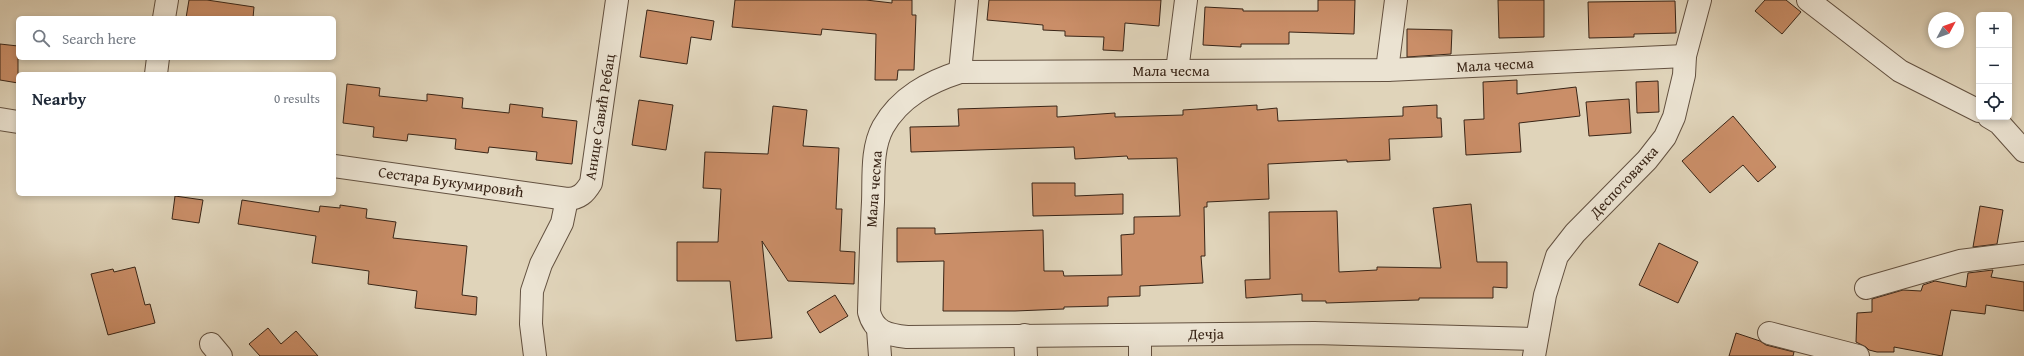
<!DOCTYPE html>
<html lang="en">
<head>
<meta charset="utf-8">
<style>
	:root { --surface:#fff; --page:#f2f2f3; --text:#1f2937; --muted:#747a83; --line:#e0e1e3 }
	body { margin:0; font-family:"Gentium Book Plus",serif; background:var(--page); color:var(--text) }
	.controls { position:absolute; right:12px; top:12px; display:grid; overflow:hidden; border-radius:6px; box-shadow:0 2px 6px #0003 }
	.controls button { width:36px; height:36px; display:grid; place-items:center; padding:0; border:0; border-bottom:1px solid var(--line); background:var(--surface); color:var(--text); font:20px sans-serif }
	.compass { position:absolute; left:1928px; top:12px; width:36px; height:36px; border-radius:50%; background:var(--surface); box-shadow:0 2px 6px #0003; rotate:49deg }
	.list { margin:0; padding:0; list-style:none }
	h2 { display:flex; justify-content:space-between; align-items:center; height:52px; margin:0; padding:0 16px; font-size:17px }
	h2 small { font-size:13px; font-weight:400; color:var(--muted) }
	.icon { flex:none; width:22px; height:22px; fill:none; stroke:currentColor; stroke-width:2; stroke-linecap:round; stroke-linejoin:round }
	.map { position:relative; flex:none; width:2024px; height:356px; overflow:hidden }
	.search { position:absolute; background:var(--surface); box-shadow:0 2px 6px #0003; left:16px; top:16px; width:320px; height:44px; display:flex; align-items:center; gap:10px; box-sizing:border-box; padding:0 14px; border-radius:6px; color:var(--muted); font-size:15px }
	.panel { position:absolute; background:var(--surface); box-shadow:0 2px 6px #0003; left:16px; top:72px; width:320px; height:124px; border-radius:6px }
	.map>svg:first-child { display:block }
	.building { fill:#ca8e68; stroke:#392517 }
	.lines { fill:none; stroke-linecap:round; stroke-linejoin:round }
	.minor-casing { stroke:#635140; stroke-width:24 }
	.minor { stroke:#ebe3d2; stroke-width:22 }
	.labels { text-anchor:middle; stroke-width:3; stroke-linejoin:round; paint-order:stroke }
	.street-label { font-size:15px; fill:#392517; stroke:#ebe3d2 }
</style>
</head>
<body>
<div class="map">
<svg width="2024" height="356" viewBox="0 0 2024 356">
	<rect width="100%" height="100%" fill="#e0d4ba"/>
	<filter id="stains"><feTurbulence type="fractalNoise" baseFrequency=".005" numOctaves="4"/><feColorMatrix values="0 0 0 0 .2 0 0 0 0 .09 0 0 0 0 .02 0 0 0 .5 -.17"/></filter>
	<radialGradient id="worn" r=".72"><stop offset=".6" stop-color="#630" stop-opacity="0"/><stop offset="1" stop-color="#630" stop-opacity=".3"/></radialGradient>
	<g class="building">
		<path d="M189,0H207L254,7L253,18H186Z"/>
		<path d="M735,0H866L892,3V0H912V15H916L914,70H898L897,80H875L876,34L822,29L821,35L732,27Z"/>
		<path d="M989,0H1161L1159,26L1125,23L1123,51L1103,50L1104,37L1065,36V31L1043,30V25L987,20Z"/>
		<path d="M1318,0H1355L1354,34L1289,32V44H1241V47L1203,45L1205,7L1243,9V11H1318Z"/>
		<path d="M1498,0H1544V37L1499,38Z"/>
		<path d="M1765,0H1786L1801,12L1782,34L1755,11Z"/>
		<path d="M1675,1L1676,33L1634,34V37L1589,38L1588,2Z"/>
		<path d="M647,10L714,21L711,40L691,37L687,64L640,57Z"/>
		<path d="M1407,29L1452,30L1451,54L1407,57Z"/>
		<path d="M0,44L18,46V83L0,80Z"/>
		<path d="M1517,80V94L1576,87L1580,116L1519,123L1521,152L1466,155L1464,120L1484,119L1483,82Z"/>
		<path d="M1658,81L1659,112L1637,113L1636,82Z"/>
		<path d="M347,84L380,88L379,96L427,101V94L463,98L462,108L509,113L510,104L543,108L542,117L577,121L572,164L536,160L537,152L489,147L488,153L455,149L456,139L408,134L407,141L373,137L374,127L343,123Z"/>
		<path d="M1629,99L1631,133L1589,136L1586,102Z"/>
		<path d="M639,100L673,105L666,150L632,145Z"/>
		<path d="M1257,105V110L1277,108L1278,121L1403,116V107L1437,105V118H1441L1442,137L1389,139L1390,160L1347,162V160L1268,164L1269,199L1207,202V207H1204L1205,256H1201L1203,283L1140,286V296L1108,297V306L1064,307V309L1015,311H943L944,261L897,262V228H935V234L1043,230L1044,271H1063L1064,276L1122,275L1121,235L1134,234V217L1180,216L1177,158L1128,159L1127,156L1075,159L1074,147L911,152L910,127L959,126L958,109L1057,106V117L1115,113V117L1183,115V110Z"/>
		<path d="M773,106L807,110L803,146L839,148L836,209H842L840,251L855,252L854,284L788,281L762,241L772,338L736,341L730,281H677V242H718L721,189L703,188L705,152L768,154Z"/>
		<path d="M1733,116L1776,167L1758,182L1743,165L1710,193L1682,161Z"/>
		<path d="M1032,183H1075V196L1123,194V214L1033,216Z"/>
		<path d="M175,196L203,200L199,223L172,219Z"/>
		<path d="M242,200L319,212L320,206L340,208V205L367,209L366,218L396,222L393,238L467,246L462,295L477,297L476,315L415,308L417,291L368,284L369,271L312,263L316,236L238,224Z"/>
		<path d="M1471,204L1477,262H1507V288L1493,287V298H1419V300L1326,303V301H1302V294L1246,298L1245,280L1270,279L1269,212L1337,211L1339,272L1377,270V267L1441,268L1433,208Z"/>
		<path d="M1980,206L2003,210L1997,244L1973,247Z"/>
		<path d="M1659,243L1698,262L1678,303L1639,285Z"/>
		<path d="M135,267L145,305L150,304L155,323L108,335L91,274L113,269L114,272Z"/>
		<path d="M1993,270L1991,277L2024,282V311L1986,305L1985,314L1951,310L1942,356L1894,347V352H1877L1869,350L1866,347L1856,342L1857,313L1872,312V299L1903,290L1921,291L1923,285L1935,281L1966,287L1968,273Z"/>
		<path d="M835,295L848,316L820,333L807,312Z"/>
		<path d="M268,328L281,344L296,331L318,356H260L249,344Z"/>
		<path d="M1736,333L1760,341L1766,345L1794,352L1793,356H1729Z"/>
	</g>
	<g class="lines">
		<defs>
			<g id="minor">
				<path d="M1808,0L1900,71L1979,111"/>
				<path d="M164,18L167,0"/>
				<path d="M1387,70L1396,0"/>
				<path d="M1177,71L1186,0"/>
				<path d="M960,72L967,0"/>
				<path d="M156,74L158,58"/>
				<path d="M1989,117L1999,123L2024,151"/>
				<path d="M0,119L18,122"/>
				<path d="M334,166L567,199C579,199 585,193 591,183L617,0"/>
				<path d="M1866,288L1960,261L2024,253"/>
				<path d="M878,329L880,356"/>
				<path d="M1769,333L1858,356"/>
				<path d="M1025,335L1026,356"/>
				<path d="M1140,335V356"/>
				<path d="M1536,339L1314,333L907,337C888,335 874,332 869,312C870,275 871,239 873,202C874,178 871,149 883,127C900,97 929,82 960,72L1387,70L1685,56"/>
				<path d="M211,344L221,356"/>
				<path d="M535,356L531,324L532,291L541,264L562,223L567,199"/>
				<path d="M1534,356L1545,295L1557,256L1575,233L1647,160L1665,137L1674,117L1684,75L1685,56L1700,0"/>
			</g>
		</defs>
		<use href="#minor" class="minor-casing"/>
		<use href="#minor" class="minor"/>
	</g>
	<g class="labels">
		<g class="street-label">
			<text transform="translate(1495 65) rotate(-3)" y="5">Мала чесма</text>
			<text x="1171" y="76">Мала чесма</text>
			<text transform="translate(600 117) rotate(-81)" y="5">Анице Савић Ребац</text>
			<text transform="translate(451 182) rotate(8)" y="5">Сестара Букумировић</text>
			<text transform="translate(1624 182) rotate(-47)" y="5">Деспотовачка</text>
			<text transform="translate(874 189) rotate(-86)" y="5">Мала чесма</text>
			<text transform="translate(1206 334) rotate(-1)" y="5">Дечја</text>
		</g>
	</g>
	<rect width="100%" height="100%" filter="url(#stains)"/>
	<rect width="100%" height="100%" fill="url(#worn)"/>
</svg>
<div class="controls">
<button>+</button>
<button>−</button>
<button><svg class="icon" aria-label="locate" viewBox="0 0 24 24"><circle cx="12" cy="12" r="6"/><path d="M12 2v4M12 18v4M2 12h4M18 12h4"/></svg></button>
</div>
<svg class="compass" viewBox="-18 -18 36 36"><path d="M0-13l5 13h-10z" fill="#e53935"/><path d="M0 13l5-13h-10z" fill="#747a83"/></svg>
<div class="search"><svg class="icon" aria-label="search" viewBox="0 0 24 24"><circle cx="10" cy="10" r="6"/><path d="M15 15l6 6"/></svg>Search here</div>
<section class="panel">
<h2>Nearby<small>0 results</small></h2>
<ul class="list">
</ul>
</section>
</div>
</body>
</html>
